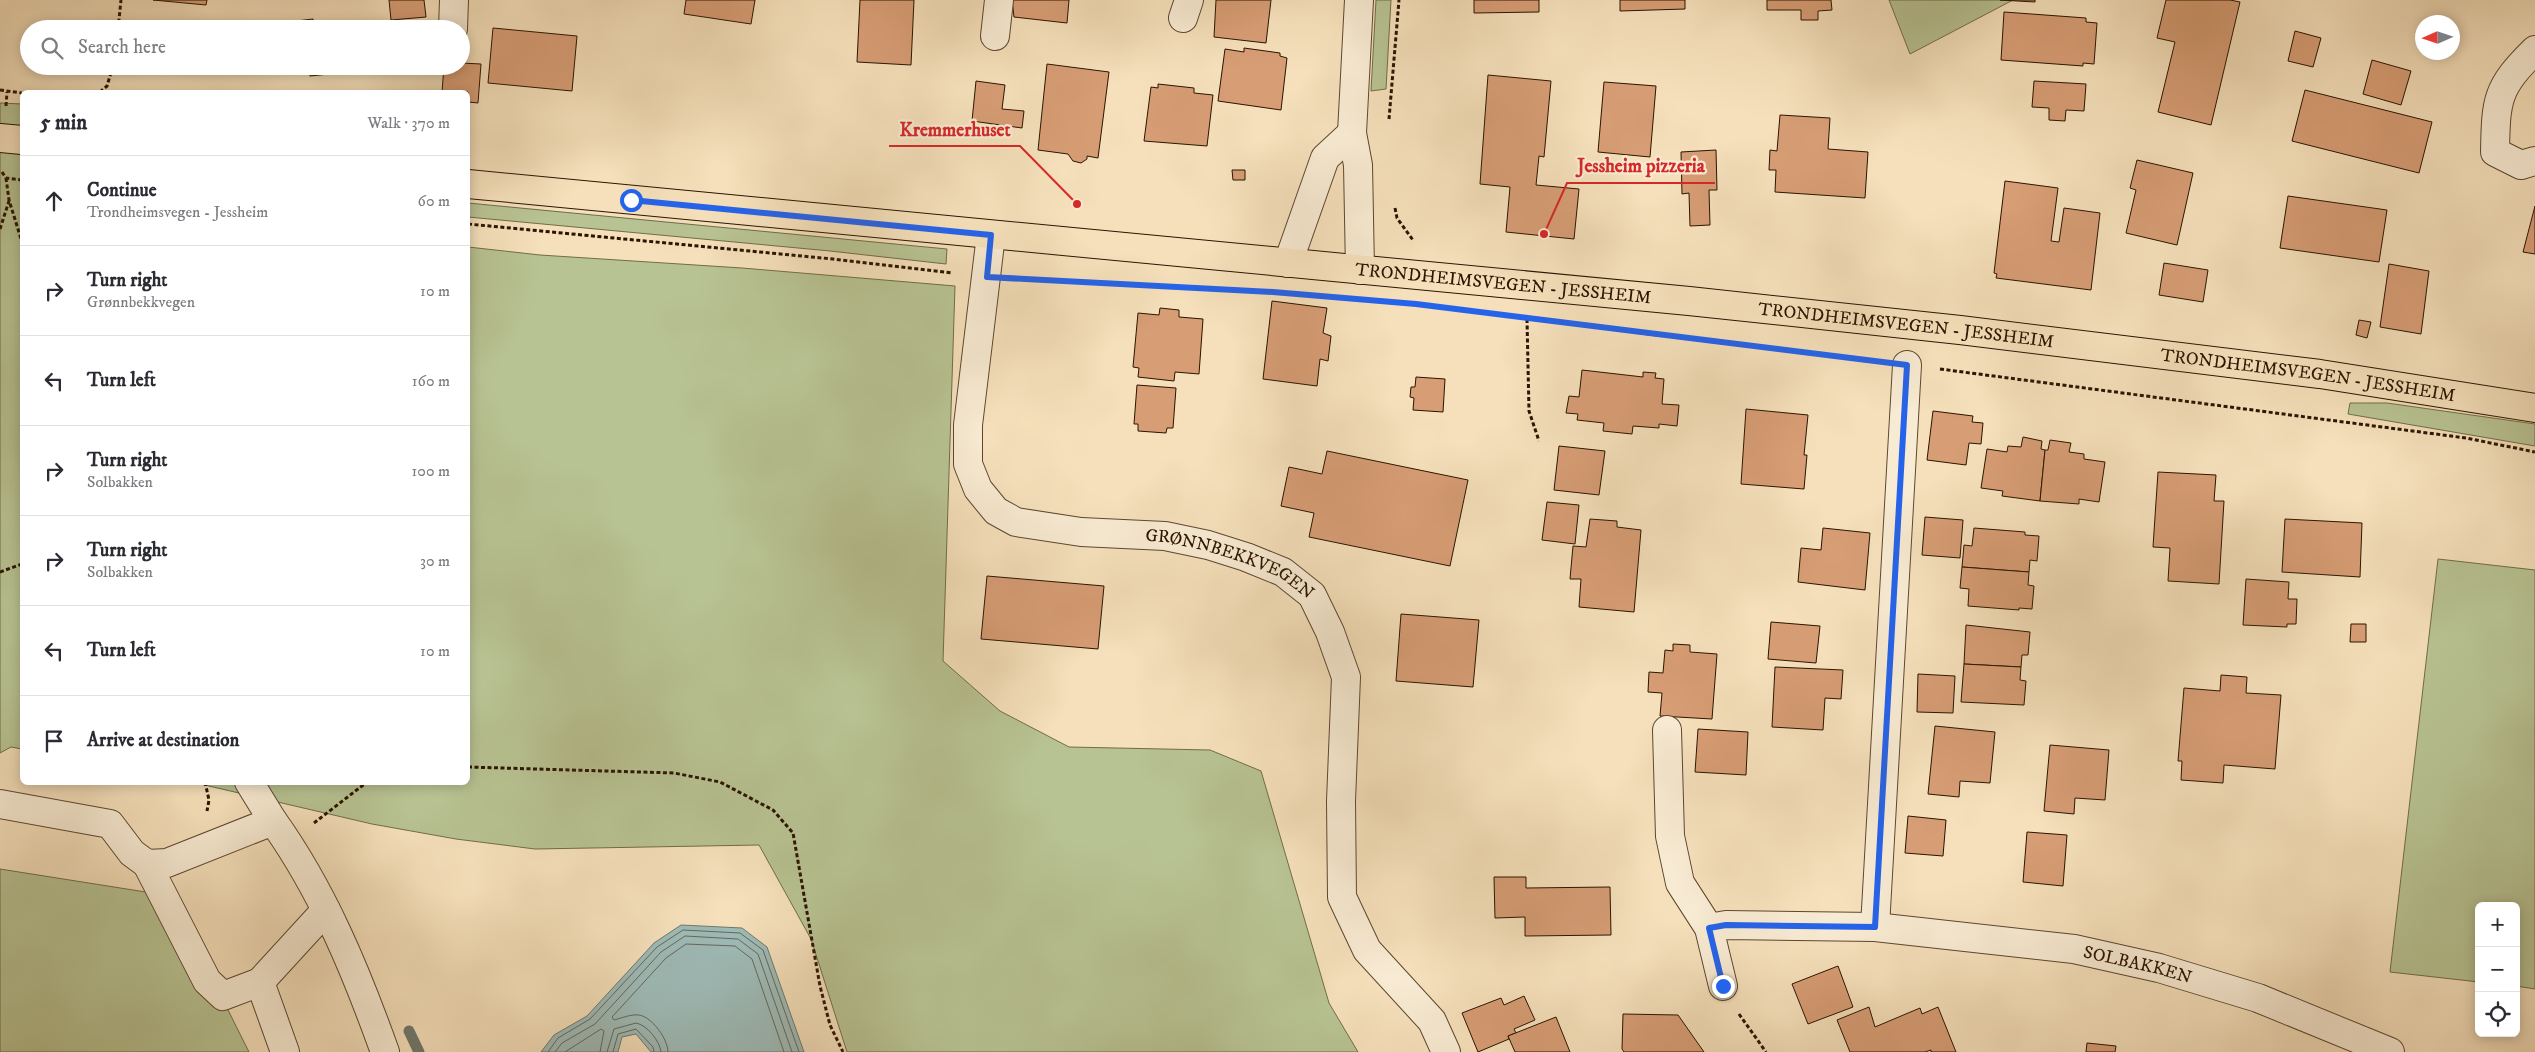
<!DOCTYPE html>
<html lang="en">
<head>
<meta charset="utf-8">
<style>
	:root { --surface:#fff; --page:#f2f2f3; --text:#2b2b33; --muted:#7c7c81; --line:#e1e1e2 }
	body { margin:0; font-family:"IM FELL DW Pica",serif; background:var(--page); color:var(--text) }
	.controls { position:absolute; right:15px; bottom:15px; display:grid; overflow:hidden; border-radius:8px; box-shadow:0 2px 12px #0003 }
	.controls button { width:45px; height:45px; display:grid; place-items:center; padding:0; border:0; border-bottom:1px solid var(--line); background:var(--surface); color:var(--text); font:25px sans-serif }
	.compass { position:absolute; left:2415px; top:15px; width:45px; height:45px; border-radius:50%; background:var(--surface); box-shadow:0 2px 12px #0003; rotate:267deg }
	.stop { position:absolute; width:15px; height:15px; margin:-11px; border:4px solid #2563eb; border-radius:50%; background:#fff }
	.stop.end { background:#2563eb; border-color:#fff; box-shadow:0 1px 5px #0008 }
	.list { margin:0; padding:0; list-style:none }
	h2 { display:flex; justify-content:space-between; align-items:center; height:65px; margin:0; padding:0 20px; font-size:21px }
	h2 small { font-size:16px; font-weight:400; color:var(--muted) }
	.list li { display:grid; grid-template-columns:32px 1fr auto; gap:15px; align-items:center; box-sizing:border-box; height:90px; padding:0 20px; border-top:1px solid var(--line) }
	.list b { display:block; font-size:19px; white-space:nowrap }
	.list p { margin:0; font-size:16px; white-space:nowrap; color:var(--muted) }
	.list em { font-size:16px; font-style:normal; color:var(--muted) }
	.icon { flex:none; width:28px; height:28px; fill:none; stroke:currentColor; stroke-width:2; stroke-linecap:round; stroke-linejoin:round }
	.map { position:relative; flex:none; width:2535px; height:1052px; overflow:hidden }
	.search { position:absolute; background:var(--surface); box-shadow:0 2px 12px #0003; left:20px; top:20px; width:450px; height:55px; display:flex; align-items:center; gap:12px; box-sizing:border-box; padding:0 18px; border-radius:28px; color:var(--muted); font-size:19px }
	.panel { position:absolute; background:var(--surface); box-shadow:0 2px 12px #0003; left:20px; top:90px; width:450px; height:695px; border-radius:8px }
	.map>svg:first-child { display:block }
	.green { fill:#b8c393; stroke:#716c4a }
	.water { fill:#9ebbb7; stroke:#70786e }
	.lines { fill:none; stroke-linecap:round; stroke-linejoin:round }
	.shore { stroke:#64685c; stroke-width:1 }
	.stream { stroke:#70786e; stroke-width:11 }
	.building { fill:#d79d75; stroke:#2a1400 }
	.minor-casing { stroke:#5d472f; stroke-width:30 }
	.major-casing { stroke:#2a1400; stroke-width:30 }
	.path { stroke:#2a1400; stroke-width:3; stroke-dasharray:4 2.5; stroke-linecap:butt }
	.minor { stroke:#f8ebd3; stroke-width:28 }
	.major { stroke:#f5e0bb; stroke-width:28 }
	.route { stroke:#2563eb; stroke-width:6 }
	.labels { text-anchor:middle; stroke-width:4.5; stroke-linejoin:round; paint-order:stroke }
	.street-label { font-size:18px; fill:#2a1400; stroke:#f8ebd3 }
	.leader { fill:none; stroke:#d62828; stroke-width:2 }
	.callout-dot { fill:#d62828; stroke:#f8ebd3; stroke-width:2 }
	.callout-label { font-size:19px; text-anchor:middle; font-weight:bold; fill:#d62828; stroke:#f8ebd3; stroke-width:4.5; stroke-linejoin:round; paint-order:stroke }
</style>
</head>
<body>
<div class="map">
<svg width="2535" height="1052" viewBox="0 0 2535 1052">
	<rect width="100%" height="100%" fill="#f5e0bb"/>
	<filter id="stains"><feTurbulence type="fractalNoise" baseFrequency=".004" numOctaves="4"/><feColorMatrix values="0 0 0 0 .2 0 0 0 0 .09 0 0 0 0 .02 0 0 0 .5 -.17"/></filter>
	<radialGradient id="worn" r=".72"><stop offset=".6" stop-color="#630" stop-opacity="0"/><stop offset="1" stop-color="#630" stop-opacity=".3"/></radialGradient>
	<g class="green">
		<path d="M1376,0H1391L1386,89L1371,91Z"/>
		<path d="M1889,0H2013L1910,54Z"/>
		<path d="M0,103L22,104V749L11,747L0,753Z"/>
		<path d="M468,203L947,249L946,264L830,251L468,217Z"/>
		<path d="M468,247L540,255L742,268L955,286L943,661L1000,711L1069,747L1210,750L1261,771L1329,1003L1358,1052H847L811,939L759,845L535,849L456,839L372,824L196,783L468,782Z"/>
		<path d="M2350,403H2387L2535,424V446L2348,414Z"/>
		<path d="M2438,559L2535,570V989L2516,986V906H2479V982L2390,972Z"/>
		<path d="M0,869L171,896L249,1052H0Z"/>
	</g>
	<path class="water" d="M681,925L742,928L767,947L804,1052H651L636,1034L622,1037L618,1052H541L554,1035L587,1016L654,943Z"/>
	<g class="lines">
		<g class="shore">
			<path d="M548,1052L558,1038L590,1019L657,947L683,930L740,933L763,950L799,1052"/>
			<path d="M555,1052L562,1043L595,1024L661,952L685,936L738,939L758,954L792,1052"/>
			<path d="M565,1052L601,1029L604,1031L600,1052"/>
			<path d="M607,1052L614,1029L636,1023C647,1025 660,1041 661,1052"/>
			<path d="M613,1052L618,1034L636,1029L653,1047L654,1052"/>
			<path d="M668,1052C668,1039 652,1017 639,1015C631,1014 622,1018 614,1020L612,1017L666,958L686,944L735,946L752,959L784,1052"/>
		</g>
		<path class="stream" d="M409,1031L419,1052"/>
	</g>
	<g class="building">
		<path d="M153,0H207L206,5Z"/>
		<path d="M389,0H424L426,17L391,20Z"/>
		<path d="M686,0H755L751,24L684,14Z"/>
		<path d="M860,0H914L911,65L857,62Z"/>
		<path d="M1012,0H1069L1067,23L1014,17Z"/>
		<path d="M1216,0H1271L1266,43L1214,37Z"/>
		<path d="M1474,0H1539V12L1474,13Z"/>
		<path d="M1620,0H1685V9L1620,11Z"/>
		<path d="M1767,0H1831L1832,10L1818,11V20H1801V10H1767Z"/>
		<path d="M2000,0H2035V2Z"/>
		<path d="M2166,0H2230L2240,2L2211,125L2158,112L2175,42L2157,38Z"/>
		<path d="M2004,12L2086,18V22L2097,23L2094,64L2083,63V66L2001,60Z"/>
		<path d="M313,19L314,26L333,24L334,29H289L288,22Z"/>
		<path d="M493,28L577,36L572,91L488,83Z"/>
		<path d="M2295,31L2321,38L2313,67L2288,61Z"/>
		<path d="M1244,48L1280,53V56L1287,58L1281,110L1218,101L1225,49L1244,52Z"/>
		<path d="M2372,60L2411,71L2401,105L2363,94Z"/>
		<path d="M461,63L481,64L478,103L468,102V92H442L444,66H461Z"/>
		<path d="M1047,64L1109,72L1098,158L1087,156V159L1081,163L1073,161L1068,154L1038,150Z"/>
		<path d="M309,66H338L339,73L310,76Z"/>
		<path d="M1488,75L1551,81L1544,157L1539,156L1536,185L1579,189L1574,239L1506,232L1510,187L1480,184Z"/>
		<path d="M976,81L1005,85L1002,109L1024,111L1022,128L972,121Z"/>
		<path d="M2034,81L2086,84L2084,111L2066,110L2065,121L2049,120V108L2032,107Z"/>
		<path d="M1604,82L1656,86L1650,157L1598,152Z"/>
		<path d="M1158,84L1194,88V93L1213,95L1207,146L1144,141L1151,87L1158,88Z"/>
		<path d="M2305,90L2432,122L2419,173L2292,141Z"/>
		<path d="M1780,115L1830,118L1828,149L1868,152L1865,198L1775,192L1776,170H1769L1770,150L1777,151Z"/>
		<path d="M1716,150L1717,190H1709L1710,225L1690,226L1689,193L1682,194L1681,152Z"/>
		<path d="M2137,160L2193,173L2177,245L2126,233L2136,190L2130,188Z"/>
		<path d="M1232,170H1245V180H1233Z"/>
		<path d="M2005,181L2058,188L2051,241L2059,242L2064,208L2100,213L2091,290L1996,278L1997,274L1994,273Z"/>
		<path d="M2288,196L2387,210L2379,262L2280,248Z"/>
		<path d="M2535,206V254L2523,252Z"/>
		<path d="M2164,263L2208,270L2203,302L2159,295Z"/>
		<path d="M2389,264L2429,271L2421,334L2380,327Z"/>
		<path d="M1272,301L1327,308L1323,333L1331,336L1328,361L1320,359L1317,386L1263,379Z"/>
		<path d="M1160,308L1179,310V317L1203,319L1199,374L1175,372L1174,381L1138,377L1139,368L1133,367L1138,313L1159,315Z"/>
		<path d="M2359,320L2371,322L2367,338L2356,335Z"/>
		<path d="M1582,370L1643,377V372L1656,373L1655,378L1664,379L1662,404L1679,405L1677,426L1659,424V428L1633,426L1632,434L1603,431L1604,423L1577,420L1578,414L1566,413L1569,396L1579,397Z"/>
		<path d="M1416,377L1445,379L1443,412L1413,410L1414,398L1410,397L1411,387H1415Z"/>
		<path d="M1137,385L1176,388L1173,428H1167L1166,433L1138,431V424H1134Z"/>
		<path d="M1746,409L1808,415L1804,455H1807L1804,489L1741,484Z"/>
		<path d="M1933,411L1973,416L1972,422L1983,423L1981,444L1969,443L1966,465L1927,460Z"/>
		<path d="M2023,437L2042,441L2041,449L2045,450L2040,501L2002,496L2003,491L1981,488L1987,449L2007,452L2008,446L2021,447Z"/>
		<path d="M2050,440L2071,443L2069,452L2084,454V459L2105,462L2099,502L2079,499V504L2040,501L2045,450H2048Z"/>
		<path d="M1559,446L1605,451L1599,495L1554,490Z"/>
		<path d="M1327,451L1468,480L1450,566L1309,537L1314,513L1281,506L1289,467L1322,474Z"/>
		<path d="M2158,472L2216,475L2214,501H2224L2219,584L2168,581L2170,548L2153,547Z"/>
		<path d="M1547,502L1579,505L1575,544L1542,540Z"/>
		<path d="M1925,517L1963,520L1960,558L1922,555Z"/>
		<path d="M1590,519L1617,521V527L1641,530L1634,612L1579,607L1581,579H1570L1573,546L1586,547Z"/>
		<path d="M2285,519L2362,523L2360,577L2282,572Z"/>
		<path d="M1823,528L1870,533L1865,590L1798,582L1801,548L1821,550Z"/>
		<path d="M1974,528L2025,532V535L2039,536L2037,561L2030,560L2029,572L1962,567L1964,545L1972,546Z"/>
		<path d="M1962,567L2029,572L2028,585L2034,586L2032,609L2019,608V610L1968,606L1969,589L1960,588Z"/>
		<path d="M987,576L1104,586L1098,649L981,639Z"/>
		<path d="M2246,579L2289,582L2288,599H2297L2296,624H2287V627L2243,625Z"/>
		<path d="M1401,614L1479,620L1473,687L1396,681Z"/>
		<path d="M1771,622L1820,626L1816,663L1768,659Z"/>
		<path d="M2351,624H2366V642H2350Z"/>
		<path d="M1966,625L2030,632L2028,655H2022L2021,667L1964,664Z"/>
		<path d="M1673,644L1690,645V652L1717,654L1712,719L1660,716L1662,693L1648,692L1649,672L1663,673L1665,650L1673,651Z"/>
		<path d="M1964,664L2021,667L2020,680L2026,681L2024,705L1961,702Z"/>
		<path d="M1775,667L1843,670L1841,699L1825,698L1823,730L1772,727Z"/>
		<path d="M1918,674L1955,676L1953,713L1917,712Z"/>
		<path d="M2221,675L2247,677L2246,693L2281,695L2275,769L2224,765L2223,783L2181,780L2182,761H2178L2184,688L2220,691Z"/>
		<path d="M1935,726L1995,732L1990,783L1960,781L1959,797L1928,794Z"/>
		<path d="M1698,729L1748,732L1746,775L1695,772Z"/>
		<path d="M2050,745L2109,750L2105,800L2075,798L2074,814L2044,811Z"/>
		<path d="M1908,816L1946,820L1943,856L1905,853Z"/>
		<path d="M2027,832L2067,835L2063,886L2023,882Z"/>
		<path d="M1494,877H1526V888L1610,887L1611,935L1525,936V917L1495,918Z"/>
		<path d="M1838,966L1853,1007L1808,1024L1792,984Z"/>
		<path d="M1524,996L1535,1020L1514,1029L1516,1033L1508,1036L1509,1039L1478,1052L1462,1013L1501,998L1504,1005Z"/>
		<path d="M1869,1007L1875,1027L1920,1008L1922,1014L1938,1007L1956,1052H1931V1050L1925,1052H1850L1837,1020Z"/>
		<path d="M1623,1014L1678,1015L1704,1052H1624L1622,1049Z"/>
		<path d="M1556,1017L1570,1052H1515L1508,1036Z"/>
		<path d="M2087,1043L2116,1046L2115,1052H2086Z"/>
	</g>
	<g class="lines">
		<defs>
			<g id="minor">
				<path d="M1359,0L1352,133L1358,165L1360,270"/>
				<path d="M1183,18L1189,0"/>
				<path d="M453,29L454,0"/>
				<path d="M995,36L999,0"/>
				<path d="M2535,50C2496,88 2496,100 2495,152L2521,165L2535,161"/>
				<path id="s1" d="M991,235L968,425V464L978,489L996,511L1016,522L1081,532L1165,536L1208,545L1246,557L1283,572L1312,595L1330,632L1346,677L1341,801L1342,897L1367,950L1432,1021L1446,1052"/>
				<path d="M1288,263L1325,158L1352,133"/>
				<path d="M1667,730L1670,836L1680,883L1709,928L1723,986"/>
				<path d="M0,804L110,824L132,853L147,864L167,863L273,821L249,782"/>
				<path d="M273,821C323,891 356,971 385,1052"/>
				<path d="M147,864L207,981L223,996L260,982"/>
				<path d="M1875,927L1907,365"/>
				<path id="s2" d="M1709,928L1726,925L1875,927L2074,949L2159,968L2258,998L2390,1052"/>
				<path d="M285,1052L260,982L326,910"/>
			</g>
			<g id="major">
				<path d="M0,138L22,140"/>
				<path id="s3" d="M468,184L1689,301L1960,330L2320,374L2535,408"/>
			</g>
		</defs>
		<use href="#minor" class="minor-casing"/>
		<use href="#major" class="major-casing"/>
		<g class="path">
			<path d="M118,29L121,0"/>
			<path d="M0,90L22,93"/>
			<path d="M100,92L107,86L113,66"/>
			<path d="M6,106L7,92"/>
			<path d="M1389,119L1399,0"/>
			<path d="M2,172L6,178L22,180"/>
			<path d="M6,178L9,200L22,242"/>
			<path d="M1395,208L1397,218L1413,240"/>
			<path d="M468,224L833,259L952,273"/>
			<path d="M0,229L9,201"/>
			<path d="M1018,279L1154,286"/>
			<path d="M1527,319L1529,411L1539,441"/>
			<path d="M1640,333L1875,361"/>
			<path d="M1940,369L2466,438L2535,452"/>
			<path d="M0,572L22,564"/>
			<path d="M468,767L674,773L720,782L773,810L793,833L820,986L830,1025L843,1052"/>
			<path d="M205,782L209,800L207,811"/>
			<path d="M314,823L367,782"/>
			<path d="M1739,1014L1766,1052"/>
		</g>
		<use href="#minor" class="minor"/>
		<use href="#major" class="major"/>
	</g>
	<g class="lines">
		<path class="route" d="M631,200L991,235L987,277L1273,292L1416,304L1907,365L1875,927L1726,925L1709,928L1723,986"/>
	</g>
	<g class="labels">
		<g class="street-label">
			<text dy="6" stroke="none"><textPath href="#s3" startOffset="1040">TRONDHEIMSVEGEN - JESSHEIM</textPath></text>
			<text dy="6" stroke="none"><textPath href="#s3" startOffset="1445">TRONDHEIMSVEGEN - JESSHEIM</textPath></text>
			<text dy="6" stroke="none"><textPath href="#s3" startOffset="1850">TRONDHEIMSVEGEN - JESSHEIM</textPath></text>
			<text dy="6" stroke="none"><textPath href="#s1" startOffset="529">GRØNNBEKKVEGEN</textPath></text>
			<text dy="6" stroke="none"><textPath href="#s2" startOffset="432">SOLBAKKEN</textPath></text>
		</g>
	</g>
	<path class="leader" d="M1077 204L1020 146H889M1544 234L1567 183H1715"/>
	<g class="callout-dot">
		<circle cx="1077" cy="204" r="5"/>
		<circle cx="1544" cy="234" r="5"/>
	</g>
	<g class="callout-label">
		<text x="955" y="136">Kremmerhuset</text>
		<text x="1641" y="172">Jessheim pizzeria</text>
	</g>
	<rect width="100%" height="100%" filter="url(#stains)"/>
	<rect width="100%" height="100%" fill="url(#worn)"/>
</svg>
<div class="controls">
<button>+</button>
<button>−</button>
<button><svg class="icon" aria-label="locate" viewBox="0 0 24 24"><circle cx="12" cy="12" r="6"/><path d="M12 2v4M12 18v4M2 12h4M18 12h4"/></svg></button>
</div>
<svg class="compass" viewBox="-18 -18 36 36"><path d="M0-13l5 13h-10z" fill="#e53935"/><path d="M0 13l5-13h-10z" fill="#7c7c81"/></svg>
<div class="stop" style="left:631px;top:200px"></div>
<div class="stop end" style="left:1723px;top:986px"></div>
<div class="search"><svg class="icon" aria-label="search" viewBox="0 0 24 24"><circle cx="10" cy="10" r="6"/><path d="M15 15l6 6"/></svg>Search here</div>
<section class="panel">
<h2>5 min<small>Walk · 370 m</small></h2>
<ul class="list">
<li><svg class="icon" aria-label="ahead" viewBox="0 0 24 24"><path d="M12 20V5M6 11l6-6 6 6"/></svg><div><b>Continue</b><p>Trondheimsvegen - Jessheim</p></div><em>60 m</em></li>
<li><svg class="icon" aria-label="right" viewBox="0 0 24 24"><path d="M7 20v-9h11M14 6l5 5-5 5"/></svg><div><b>Turn right</b><p>Grønnbekkvegen</p></div><em>10 m</em></li>
<li><svg class="icon" aria-label="left" viewBox="0 0 24 24"><path d="M17 20v-9H6M10 6l-5 5 5 5"/></svg><div><b>Turn left</b></div><em>160 m</em></li>
<li><svg class="icon" aria-label="right" viewBox="0 0 24 24"><path d="M7 20v-9h11M14 6l5 5-5 5"/></svg><div><b>Turn right</b><p>Solbakken</p></div><em>100 m</em></li>
<li><svg class="icon" aria-label="right" viewBox="0 0 24 24"><path d="M7 20v-9h11M14 6l5 5-5 5"/></svg><div><b>Turn right</b><p>Solbakken</p></div><em>30 m</em></li>
<li><svg class="icon" aria-label="left" viewBox="0 0 24 24"><path d="M17 20v-9H6M10 6l-5 5 5 5"/></svg><div><b>Turn left</b></div><em>10 m</em></li>
<li><svg class="icon" aria-label="arrive" viewBox="0 0 24 24"><path d="M6 21V4h12l-3 4 3 4H6"/></svg><div><b>Arrive at destination</b></div></li>
</ul>
</section>
</div>
</body>
</html>
